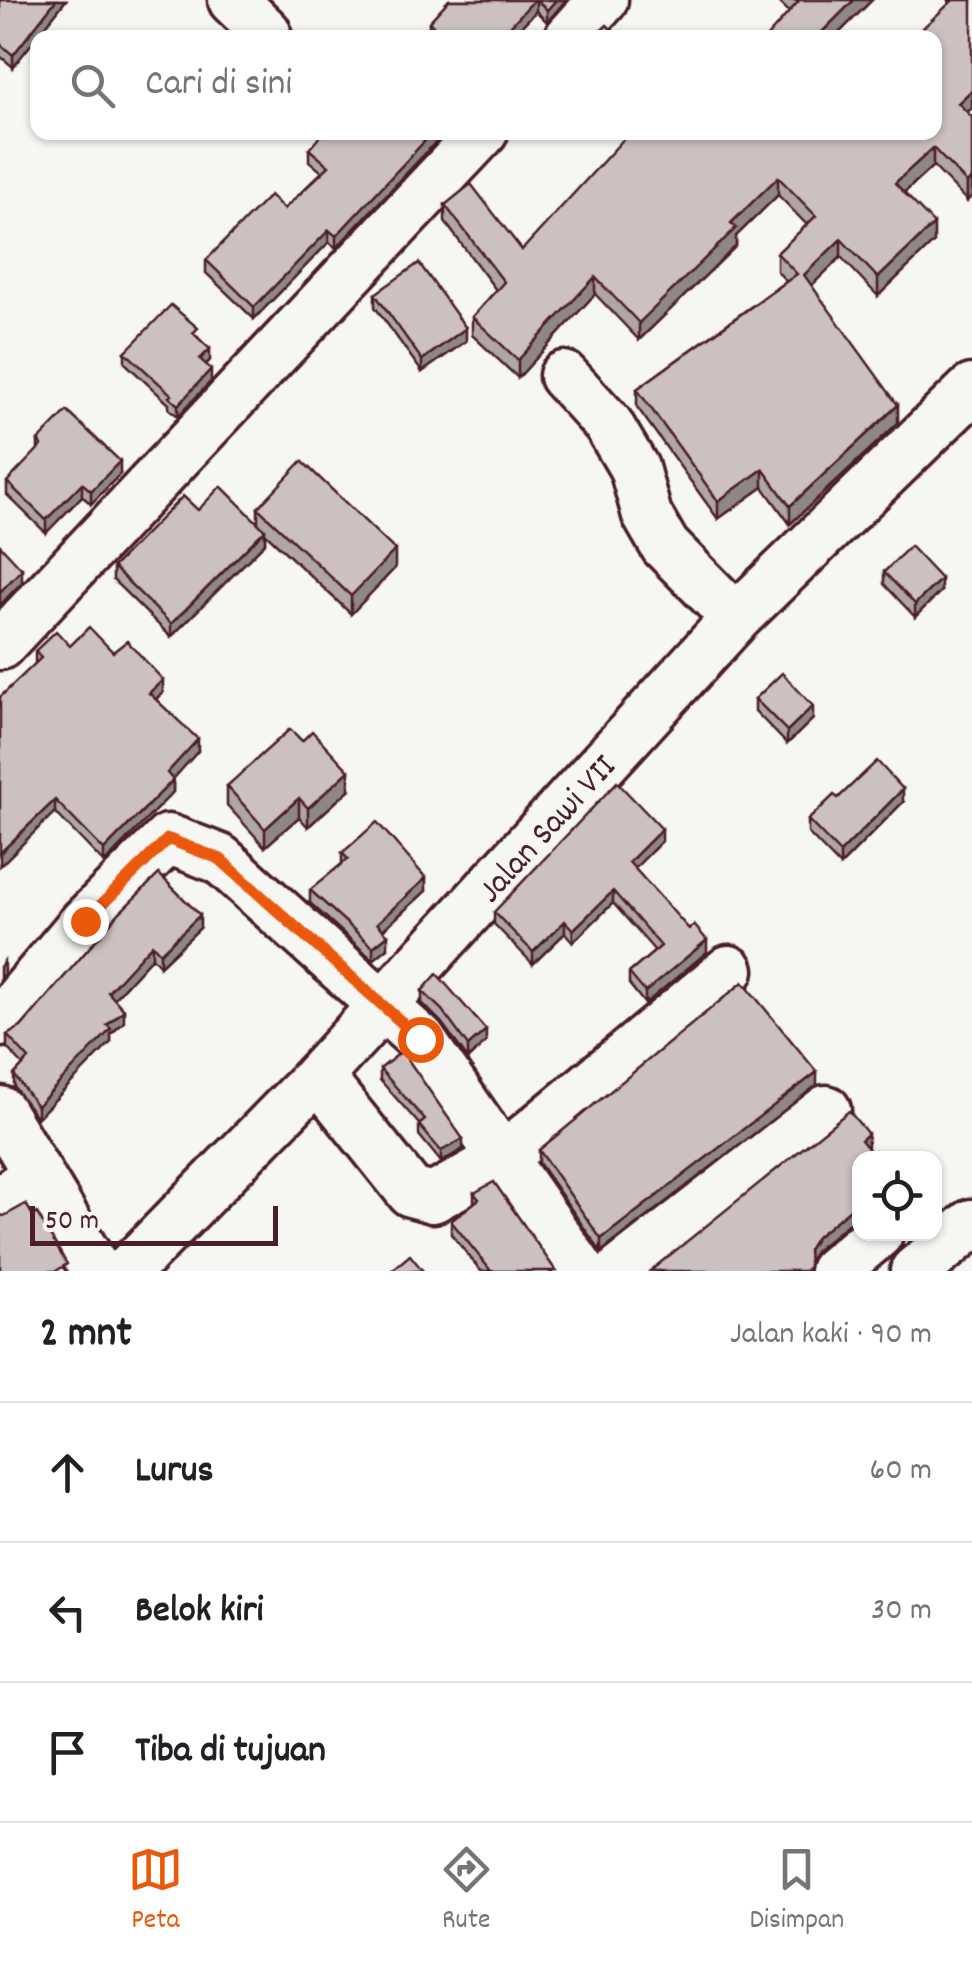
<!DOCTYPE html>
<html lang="id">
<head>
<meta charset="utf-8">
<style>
	:root { --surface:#fff; --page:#f2f2f2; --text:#202124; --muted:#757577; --line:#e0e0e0; --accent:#ea580c }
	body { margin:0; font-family:Dekko,sans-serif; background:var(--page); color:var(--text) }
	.controls { position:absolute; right:30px; bottom:30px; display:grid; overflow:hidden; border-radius:20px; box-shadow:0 2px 8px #0004 }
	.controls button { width:90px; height:90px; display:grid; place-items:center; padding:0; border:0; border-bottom:2px solid var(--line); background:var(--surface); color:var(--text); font:50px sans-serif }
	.scale { position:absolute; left:30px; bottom:25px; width:248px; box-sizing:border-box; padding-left:10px; border:5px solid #4a1f2b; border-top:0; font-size:28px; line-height:35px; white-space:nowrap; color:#4a1f2b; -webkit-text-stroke:8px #f6f6f2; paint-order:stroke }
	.stop { position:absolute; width:30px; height:30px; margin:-22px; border:8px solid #ea580c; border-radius:50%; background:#fff }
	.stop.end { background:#ea580c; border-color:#fff; box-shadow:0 2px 10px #0008 }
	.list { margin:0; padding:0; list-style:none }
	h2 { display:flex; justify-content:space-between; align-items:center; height:130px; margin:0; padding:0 40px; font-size:42px }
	h2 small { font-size:32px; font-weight:400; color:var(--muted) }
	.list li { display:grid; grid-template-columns:65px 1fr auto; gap:30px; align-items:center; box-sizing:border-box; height:140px; padding:0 40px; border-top:2px solid var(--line) }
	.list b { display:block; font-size:38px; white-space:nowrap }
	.list em { font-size:32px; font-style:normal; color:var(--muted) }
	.icon { flex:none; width:55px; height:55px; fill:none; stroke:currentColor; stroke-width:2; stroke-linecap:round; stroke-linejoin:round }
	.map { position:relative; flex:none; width:972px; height:1271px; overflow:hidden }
	.search { position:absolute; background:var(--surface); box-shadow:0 2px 8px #0004; left:30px; right:30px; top:30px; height:110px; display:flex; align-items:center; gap:25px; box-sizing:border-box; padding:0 35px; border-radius:20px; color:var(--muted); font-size:38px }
	.sheet { height:550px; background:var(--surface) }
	nav { display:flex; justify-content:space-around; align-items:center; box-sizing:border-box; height:140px; border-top:2px solid var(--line); background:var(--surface); font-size:28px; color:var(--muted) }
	nav a { display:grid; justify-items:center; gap:5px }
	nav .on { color:var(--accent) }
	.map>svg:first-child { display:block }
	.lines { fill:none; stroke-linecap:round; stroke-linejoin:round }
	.minor-casing { stroke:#4a1f2b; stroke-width:55 }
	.minor { stroke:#f6f6f2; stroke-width:48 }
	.wall { fill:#afa6a5; stroke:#4a1f2b; stroke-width:2.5 }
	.shaded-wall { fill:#8f8786; stroke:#4a1f2b; stroke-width:2.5 }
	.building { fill:#ccc1c0; stroke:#4a1f2b; stroke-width:2.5 }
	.route { stroke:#ea580c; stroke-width:12 }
	.labels { text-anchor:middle; stroke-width:8; stroke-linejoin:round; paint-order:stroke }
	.street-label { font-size:35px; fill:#4a1f2b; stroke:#f6f6f2 }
</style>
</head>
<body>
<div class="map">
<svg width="972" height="1271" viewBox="0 0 972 1271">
	<rect width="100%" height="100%" fill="#f6f6f2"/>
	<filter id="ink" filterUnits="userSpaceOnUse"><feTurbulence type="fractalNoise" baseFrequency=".01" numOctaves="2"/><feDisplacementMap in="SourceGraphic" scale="20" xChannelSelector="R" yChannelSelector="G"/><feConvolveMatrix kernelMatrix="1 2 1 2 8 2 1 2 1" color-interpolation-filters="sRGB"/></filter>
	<g filter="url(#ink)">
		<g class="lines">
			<defs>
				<g id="minor">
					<path d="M233,0L266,32"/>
					<path d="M569,38L603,0"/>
					<path d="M564,376L608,424L634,468L647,515L665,546L736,618"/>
					<path d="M0,645L483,132"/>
					<path d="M0,1022L85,921L168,839L220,859L420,1039L581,1271"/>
					<path d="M318,1076L411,1192L433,1198L501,1159L729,970"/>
					<path d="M0,1111L96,1271"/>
					<path d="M0,1201L38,1174"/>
					<path id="s1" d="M127,1271L318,1076L736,618L972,389"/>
					<path d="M620,1271L826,1110"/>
					<path d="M834,1271L878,1234"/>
					<path d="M915,1271L972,1224"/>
				</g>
			</defs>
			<use href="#minor" class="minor-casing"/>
			<use href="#minor" class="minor"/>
		</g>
		<g class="wall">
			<path d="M0,0H66L13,67L0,56Z"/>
			<path d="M449,0H566L547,22L536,11L510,38H427L429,35V22Z"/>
			<path d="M777,0H872L834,38L789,12Z"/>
			<path d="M948,0H972L967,112V201L933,166L904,193L934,242L878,296L841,257L811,285L898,423L790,524L763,487L718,519L637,407V389L786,281L777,271V253L807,225L778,195L736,236V246L639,340L595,294L518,378L472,335V317L496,290L445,222V205L522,250L684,138L934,132L950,2Z"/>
			<path d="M445,132L336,248L329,242L254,319L206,273V260L284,209L322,172L309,161V149Z"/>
			<path d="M375,294L466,341L422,372L375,307Z"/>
			<path d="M198,337L210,360L206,365L211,381L178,416L169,409V404L125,363V352Z"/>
			<path d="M38,441L120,474L91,504L82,496L46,533L7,495V482L38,450Z"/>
			<path d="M258,508L395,568L351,614L265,533V543L171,637L113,580V567L198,510L258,524Z"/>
			<path d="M884,572L941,591L915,617L884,584Z"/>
			<path d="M70,646L113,652L163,692L156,699L198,751L173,779V792L104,863L55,812L35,664V651Z"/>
			<path d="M755,699L813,719L787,744L755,711Z"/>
			<path d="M227,786L349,790L308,827L299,817L265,847L227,805Z"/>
			<path d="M838,798L903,802L840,866L808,833V820Z"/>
			<path d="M662,841L634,868L707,952L645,1004L629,984V973L655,951L613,903L573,942L565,933L533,964L494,924V912Z"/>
			<path d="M342,853L426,891L383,930L388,948L373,960L310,903V890L342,864Z"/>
			<path d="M120,912L200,928L160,966L152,957L114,999L124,1022L111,1034V1042L37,1118L14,1087V1075L23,1065L7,1048V1035L21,1027Z"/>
			<path d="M422,991L486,1042L468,1059L442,1023L422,1003Z"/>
			<path d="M380,1069L463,1149L441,1162L419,1135V1124L380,1080Z"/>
			<path d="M817,1085L601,1252L539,1163V1150Z"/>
			<path d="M474,1193L556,1271H481L451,1234V1221L474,1203Z"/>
		</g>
		<g class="shaded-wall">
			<path d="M56,0H66L13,67V55Z"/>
			<path d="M534,0H536V11L510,38H499Z"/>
			<path d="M556,0H566L547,22V10Z"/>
			<path d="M854,0H872L834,38H818V36Z"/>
			<path d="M972,90V108L958,121V103Z"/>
			<path d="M433,132H445L336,248V236Z"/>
			<path d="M933,148V166L895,201V183Z"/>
			<path d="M778,177V195L736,236V246L639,340V323L731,223Z"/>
			<path d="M972,178V196L967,201V183Z"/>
			<path d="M934,224V242L878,296V278Z"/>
			<path d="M329,230V242L254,319V307Z"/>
			<path d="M841,239V257L804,293V275Z"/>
			<path d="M595,277V294L518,378V360Z"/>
			<path d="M466,328V341L422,372V360Z"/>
			<path d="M210,349V360L200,371V359Z"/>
			<path d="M211,369V381L178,416V405Z"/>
			<path d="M898,405V423L790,524V506Z"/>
			<path d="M120,461V474L91,504V491Z"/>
			<path d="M763,469V487L718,519V501Z"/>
			<path d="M82,483V496L46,533V520Z"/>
			<path d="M265,530V543L171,637V624Z"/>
			<path d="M395,550V568L351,614V596Z"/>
			<path d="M22,569V582L0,605V592Z"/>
			<path d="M941,579V591L915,617V604Z"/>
			<path d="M163,680V692L149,706V693Z"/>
			<path d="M813,706V719L787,744V731Z"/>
			<path d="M198,739V751L167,786V773Z"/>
			<path d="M349,771V790L308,827V808Z"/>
			<path d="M173,780V792L104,863V850Z"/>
			<path d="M903,789V802L840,866V853Z"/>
			<path d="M299,798V817L265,847V829Z"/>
			<path d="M55,800V812L0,866V853Z"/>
			<path d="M662,829V841L629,874V862Z"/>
			<path d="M426,878V891L377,935V923Z"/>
			<path d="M613,891V903L573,942V930Z"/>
			<path d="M200,915V928L160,966V953Z"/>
			<path d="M565,921V933L533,964V952Z"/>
			<path d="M388,935V948L373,960V947Z"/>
			<path d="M707,940V952L645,1004V992Z"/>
			<path d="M152,944V957L108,1005V992Z"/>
			<path d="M4,961V974L0,979V967Z"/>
			<path d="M124,1010V1022L111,1034V1042L37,1118V1106L107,1025Z"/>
			<path d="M486,1030V1042L468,1059V1046Z"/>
			<path d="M817,1072V1085L601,1252V1239Z"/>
			<path d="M868,1134V1147L861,1153V1140Z"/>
			<path d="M463,1139V1149L441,1162V1151Z"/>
			<path d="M860,1201V1214L816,1250L808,1263V1250L816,1237Z"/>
		</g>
		<g class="building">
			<path d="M0,0H56L13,55L0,44Z"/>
			<path d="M449,0H534L499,38H427L436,29L429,22Z"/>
			<path d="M537,0H556L547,10Z"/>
			<path d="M795,0H854L818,36L820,38H766L798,2Z"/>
			<path d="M953,0H972V90L958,103L972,117V178L967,183L933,148L895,183L934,224L878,278L841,239L804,275L898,405L790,506L763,469L718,501L637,389L797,274L777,253L816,216L778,177L731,223L736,228L639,323L595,277L518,360L472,317L504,282L445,205L471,184L522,250L630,132H678L684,138L689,132H934V38H912Z"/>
			<path d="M607,25L620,38H593Z"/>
			<path d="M324,132H433L336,236L329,230L254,307L206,260L270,195L284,209L329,166L309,149Z"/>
			<path d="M419,263L466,328L422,360L375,294Z"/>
			<path d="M171,305L198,328L193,333L210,349L200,359L211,369L178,405L169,397L172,395L125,352Z"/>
			<path d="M67,411L120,461L91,491L82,483L46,520L7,482L42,445L38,441Z"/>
			<path d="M302,461L395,550L351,596L258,508Z"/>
			<path d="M221,486L265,530L171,624L113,567L183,496L198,510Z"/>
			<path d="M0,545L22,569L0,592Z"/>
			<path d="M910,546L941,579L915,604L884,572Z"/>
			<path d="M89,627L113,652L127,641L163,680L149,693L198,739L167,773L173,780L104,850L55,800L0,853V697L41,658L35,651L56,631L70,646Z"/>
			<path d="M782,673L813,706L787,731L755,699Z"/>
			<path d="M290,729L302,741L312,731L349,771L308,808L299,798L265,829L227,786Z"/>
			<path d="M877,761L903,789L840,853L808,820L834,795L838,798Z"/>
			<path d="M617,782L662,829L629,862L689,929L694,925L707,940L645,992L629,973L661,946L613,891L573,930L565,921L533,952L494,912Z"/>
			<path d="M377,822L426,878L377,923L388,935L373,947L310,890L348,859L342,853Z"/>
			<path d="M159,874L200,915L160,953L152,944L108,992L124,1010L107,1025L111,1029L37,1106L14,1075L29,1059L7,1035L21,1027L120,912Z"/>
			<path d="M437,974L486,1030L468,1046L442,1010L422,991Z"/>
			<path d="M743,982L817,1072L601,1239L539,1150Z"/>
			<path d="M402,1051L463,1139L441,1151L419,1125L425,1120L380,1069Z"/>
			<path d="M849,1111L868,1134L861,1140L876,1158H860V1201L816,1237L808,1250L809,1267L804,1271H650Z"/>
			<path d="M494,1182L556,1271H491L451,1221L479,1199L474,1193Z"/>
			<path d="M26,1204L33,1216L37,1213L67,1264L56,1271H0V1215L4,1216Z"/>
			<path d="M410,1255L423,1271H391Z"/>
		</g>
	</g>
	<g class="lines" filter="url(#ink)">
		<path class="route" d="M85,921L168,839L220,859L420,1039"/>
	</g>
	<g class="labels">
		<g class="street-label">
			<text dy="12" stroke="none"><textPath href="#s1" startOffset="610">Jalan Sawi VII</textPath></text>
		</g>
	</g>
</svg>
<div class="controls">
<button><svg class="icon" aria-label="locate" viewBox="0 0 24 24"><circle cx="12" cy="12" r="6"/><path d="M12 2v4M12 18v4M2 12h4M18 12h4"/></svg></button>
</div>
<div class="scale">50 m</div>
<div class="stop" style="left:420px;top:1039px"></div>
<div class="stop end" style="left:85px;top:921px"></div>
<div class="search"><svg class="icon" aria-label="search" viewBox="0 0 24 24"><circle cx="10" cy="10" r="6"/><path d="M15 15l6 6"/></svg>Cari di sini</div>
</div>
<section class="sheet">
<h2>2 mnt<small>Jalan kaki · 90 m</small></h2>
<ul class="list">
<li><svg class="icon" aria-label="ahead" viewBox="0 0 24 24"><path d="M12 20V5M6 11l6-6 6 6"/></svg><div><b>Lurus</b></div><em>60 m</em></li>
<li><svg class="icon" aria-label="left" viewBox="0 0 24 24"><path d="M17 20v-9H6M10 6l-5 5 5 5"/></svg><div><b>Belok kiri</b></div><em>30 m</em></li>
<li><svg class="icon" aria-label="arrive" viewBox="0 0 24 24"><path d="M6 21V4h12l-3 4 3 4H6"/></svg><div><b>Tiba di tujuan</b></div></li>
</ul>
</section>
<nav>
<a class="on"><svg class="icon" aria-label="map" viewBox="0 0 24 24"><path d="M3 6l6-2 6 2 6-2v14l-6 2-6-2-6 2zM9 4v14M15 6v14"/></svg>Peta</a>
<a><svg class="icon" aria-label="directions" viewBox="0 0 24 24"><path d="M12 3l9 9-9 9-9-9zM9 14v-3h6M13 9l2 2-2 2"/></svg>Rute</a>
<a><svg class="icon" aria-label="saved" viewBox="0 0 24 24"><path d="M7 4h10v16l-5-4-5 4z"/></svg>Disimpan</a>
</nav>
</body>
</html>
